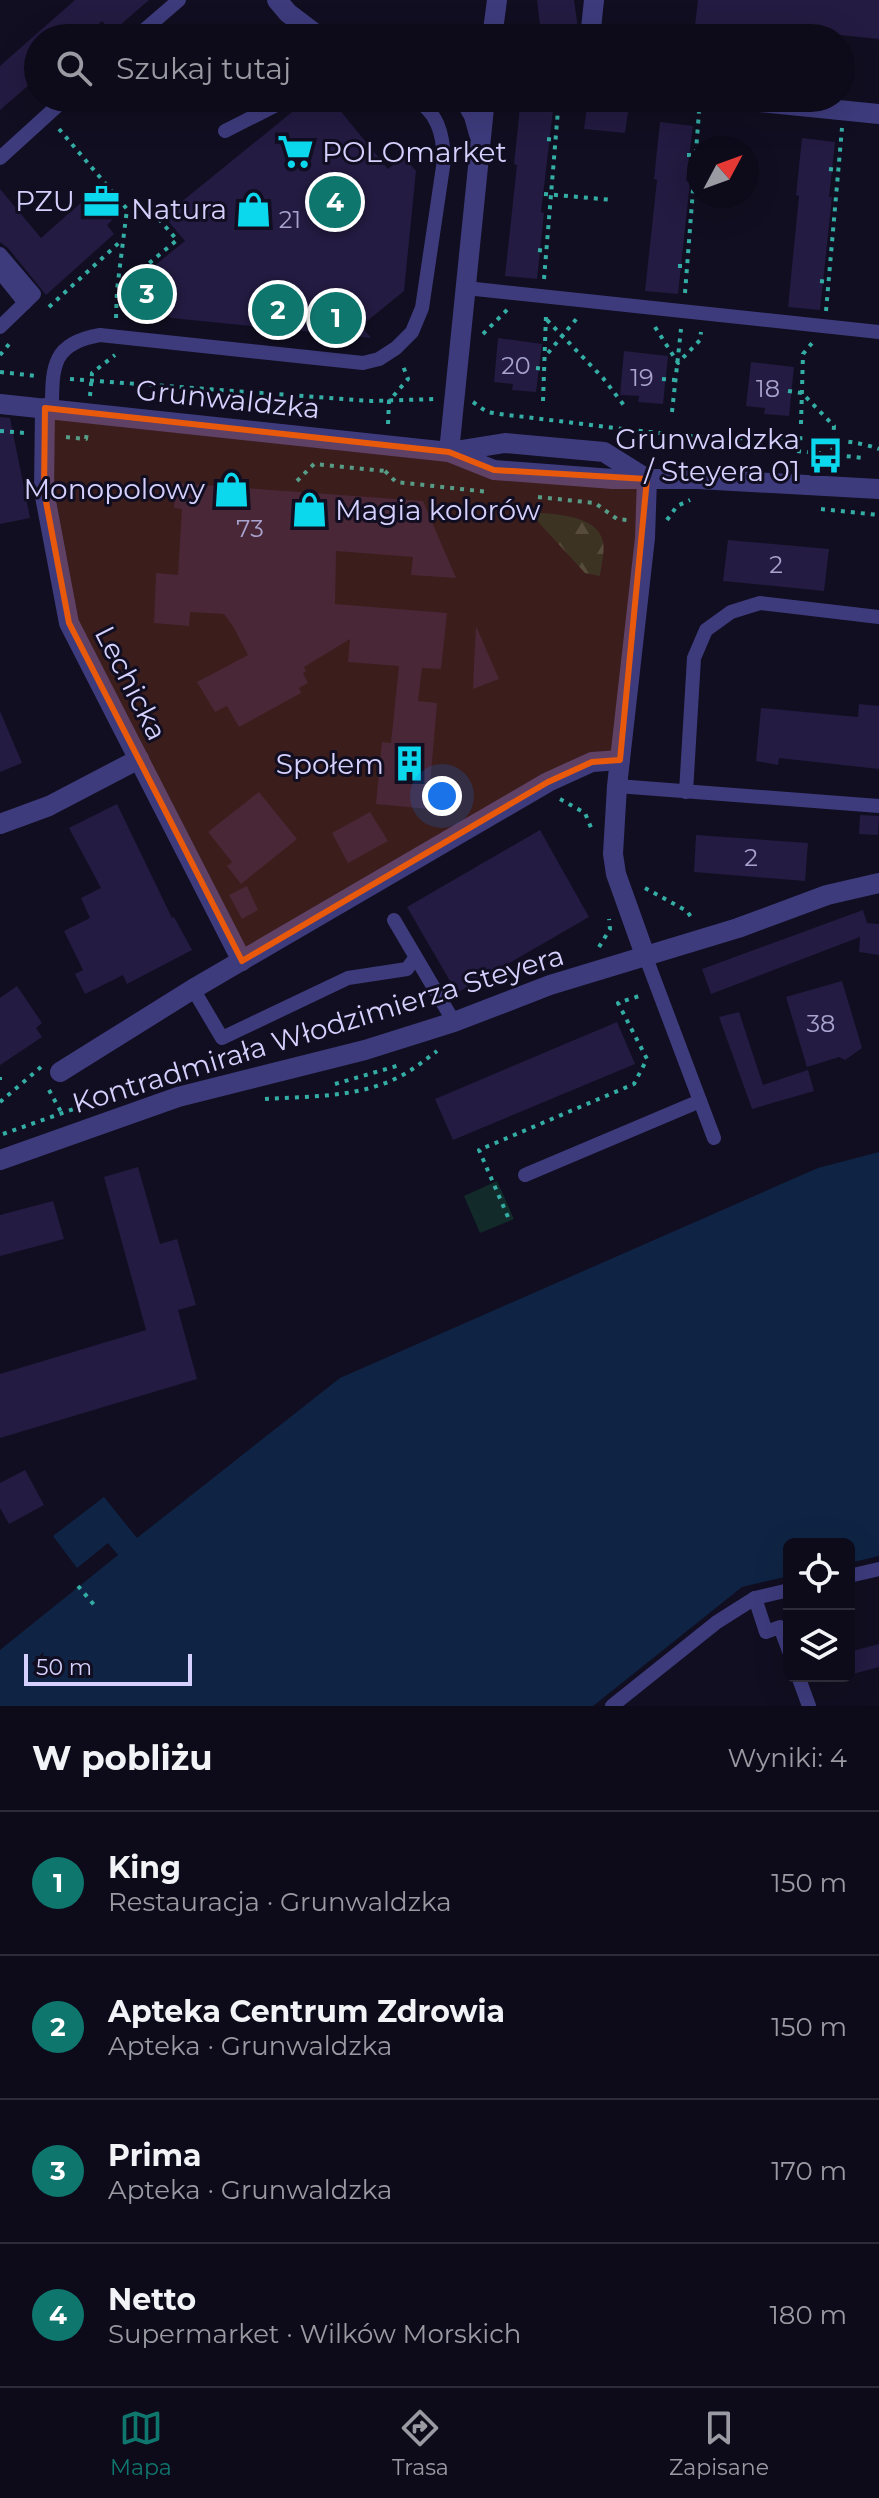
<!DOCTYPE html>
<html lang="pl">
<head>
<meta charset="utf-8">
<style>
	:root { --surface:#0d0a19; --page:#161322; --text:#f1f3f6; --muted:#9a9aa2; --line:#2d2b38; --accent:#0f766e }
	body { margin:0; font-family:Montserrat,sans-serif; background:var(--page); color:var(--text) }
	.controls { position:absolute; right:24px; bottom:24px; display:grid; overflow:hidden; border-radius:12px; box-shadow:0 8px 32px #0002 }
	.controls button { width:72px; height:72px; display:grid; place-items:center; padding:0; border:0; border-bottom:2px solid var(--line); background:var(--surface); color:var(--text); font:40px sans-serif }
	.compass { position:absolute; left:687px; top:136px; width:72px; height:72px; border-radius:50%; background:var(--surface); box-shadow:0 8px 32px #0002; rotate:49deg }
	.scale { position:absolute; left:24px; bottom:20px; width:168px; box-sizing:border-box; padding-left:8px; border:4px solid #d5d0fd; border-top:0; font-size:22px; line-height:28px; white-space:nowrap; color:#d5d0fd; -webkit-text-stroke:6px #110e21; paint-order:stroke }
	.you { position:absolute; left:442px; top:796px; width:28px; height:28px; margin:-20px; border:6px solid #fff; border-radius:50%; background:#1a73e8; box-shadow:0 0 0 12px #1a73e833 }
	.badge { display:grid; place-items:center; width:52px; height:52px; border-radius:50%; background:var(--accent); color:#fff; font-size:26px; font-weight:700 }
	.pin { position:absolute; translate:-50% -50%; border:4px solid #fff; box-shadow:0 2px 8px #0006 }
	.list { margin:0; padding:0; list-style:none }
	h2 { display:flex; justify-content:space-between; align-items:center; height:104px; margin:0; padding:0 32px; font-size:34px }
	h2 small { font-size:26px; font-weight:400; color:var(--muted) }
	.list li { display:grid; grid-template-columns:52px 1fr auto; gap:24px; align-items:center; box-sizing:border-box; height:144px; padding:0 32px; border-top:2px solid var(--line) }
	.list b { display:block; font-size:30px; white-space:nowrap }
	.list p { margin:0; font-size:26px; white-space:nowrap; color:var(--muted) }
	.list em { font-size:26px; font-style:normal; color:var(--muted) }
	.icon { flex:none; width:44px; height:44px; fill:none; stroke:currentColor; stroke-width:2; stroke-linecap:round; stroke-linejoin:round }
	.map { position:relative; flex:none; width:879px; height:1706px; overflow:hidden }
	.search { position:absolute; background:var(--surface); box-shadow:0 8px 32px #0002; left:24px; right:24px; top:24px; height:88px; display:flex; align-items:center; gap:20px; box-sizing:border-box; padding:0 28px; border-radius:44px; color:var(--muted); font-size:30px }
	.sheet { height:680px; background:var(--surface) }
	nav { display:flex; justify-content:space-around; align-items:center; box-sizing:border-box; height:112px; border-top:2px solid var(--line); background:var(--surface); font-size:22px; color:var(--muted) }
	nav a { display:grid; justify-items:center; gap:4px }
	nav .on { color:var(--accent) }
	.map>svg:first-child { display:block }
	.forest { fill:url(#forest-firs) }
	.park { fill:#122a29 }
	.water { fill:#0f2444 }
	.building { fill:#231b41 }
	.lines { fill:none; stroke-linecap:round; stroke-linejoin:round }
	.path { stroke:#34ada5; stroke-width:4; stroke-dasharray:4 6; stroke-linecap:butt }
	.service { stroke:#3e3b7d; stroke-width:14 }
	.minor { stroke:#3e3b7d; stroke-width:20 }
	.tertiary { stroke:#3e3b7d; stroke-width:20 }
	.marked { fill:#e8590c; fill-opacity:0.2; stroke:#e8590c; stroke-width:6; stroke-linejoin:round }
	.labels { text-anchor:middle; stroke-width:6; stroke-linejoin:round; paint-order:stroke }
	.number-label { font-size:24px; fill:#a8a3ce }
	.poi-label { font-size:28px; fill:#d5d0fd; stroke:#110e21; text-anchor:end }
	.street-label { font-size:28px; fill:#d5d0fd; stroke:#110e21 }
</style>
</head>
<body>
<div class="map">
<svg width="879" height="1706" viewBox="0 0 879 1706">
	<defs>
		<pattern id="forest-firs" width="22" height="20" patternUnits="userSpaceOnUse" patternTransform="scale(2)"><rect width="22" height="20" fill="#122a29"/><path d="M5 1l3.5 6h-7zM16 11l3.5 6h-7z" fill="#344849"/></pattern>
	</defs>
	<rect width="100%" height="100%" fill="#110e21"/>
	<path class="forest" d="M529,512C551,514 598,514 603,542C605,552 601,566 600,576L585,573Z"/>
	<path class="park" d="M497,1181L514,1219L480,1233L464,1196Z"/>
	<path class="water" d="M879,1152V1556L849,1563V1544H789V1576L742,1587L593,1706H0V1650L118,1555L108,1543L77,1568L53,1536L104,1497L137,1538L340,1378L818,1168Z"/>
	<g class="building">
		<path d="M75,0H149L112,32L102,21L83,38H38V77L0,110V66Z"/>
		<path d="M537,0H574L578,29L541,33Z"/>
		<path d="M698,0H879V39L759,27L758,38L694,34Z"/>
		<path d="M308,99L333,102L388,169L403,156L416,171L404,291L361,326L371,338L171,318L158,303L142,316L122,292L185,241L164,216Z"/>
		<path d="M520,107L553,110L541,212L544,213L537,279L505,276L517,165L514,164Z"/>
		<path d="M587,107L628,112L625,133L584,129Z"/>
		<path d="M660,122L693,126L686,181L690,182L678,294L645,291L657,180L654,179Z"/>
		<path d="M802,138L835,142L829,197H832L820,310L788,307L799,196L796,195Z"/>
		<path d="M0,189L41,238L92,193L112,220L107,225L114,234L46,295L8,248L0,242Z"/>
		<path d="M498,338L542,344L536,392L512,390L513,384L494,382Z"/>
		<path d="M624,351L668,356L663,404L638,402L639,396L620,395Z"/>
		<path d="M751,362L794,367L789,416L764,414L765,408L746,406Z"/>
		<path d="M0,417L10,418L30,518L0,524Z"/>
		<path d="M176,483L423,501L456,578L411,575L413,557L336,551L335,604L447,613L441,669L422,668L418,701L437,703L428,809L376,804L382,742L391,743L399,666L348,662L350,639L304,667L306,671L303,673L308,683L299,688L301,693L239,727L227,706L215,712L197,682L248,655L234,628L224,614L190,612L189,626L154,623L156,573L178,575L182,509L174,508Z"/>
		<path d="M728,540L829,549L824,591L723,581Z"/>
		<path d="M476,626L499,679L473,689L474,664Z"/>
		<path d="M859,704L879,706V769L779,758L778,765L756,761L761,708L858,717Z"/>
		<path d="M0,711L22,763L0,772Z"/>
		<path d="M259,792L297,839L241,884L227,866L232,862L208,832Z"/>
		<path d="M117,804L172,918L174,917L192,950L127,984L123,975L85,994L75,974L83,970L64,931L90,918L81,898L101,888L69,828Z"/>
		<path d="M370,812L388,841L348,863L332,833Z"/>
		<path d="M860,815L879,816L878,835L859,834Z"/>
		<path d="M540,830L589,917L457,993L407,907Z"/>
		<path d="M696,835L808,843L805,881L694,872Z"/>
		<path d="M247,886L258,910L242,919L229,895Z"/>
		<path d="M863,910L867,923L879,924V955L859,952L860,937L711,994L702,969Z"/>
		<path d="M842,981L862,1048L845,1060L839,1057L807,1067L786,997Z"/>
		<path d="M17,986L42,1023L36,1028L42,1037L0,1065V998Z"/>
		<path d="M739,1012L763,1085L808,1070L814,1091L752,1109L719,1017Z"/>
		<path d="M617,1022L635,1064L453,1140L435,1099Z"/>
		<path d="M138,1167L160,1244L177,1239L196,1305L178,1310L197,1379L0,1438V1374L146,1330L104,1177Z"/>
		<path d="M53,1201L64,1239L0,1256V1215Z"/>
		<path d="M25,1470L44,1505L9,1524L0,1508V1483Z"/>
		<path d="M879,1644V1667L849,1675V1652Z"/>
	</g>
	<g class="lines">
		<g class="path">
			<path d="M59,129L127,209L117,290"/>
			<path d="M547,139L556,140"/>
			<path d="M687,155H696"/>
			<path d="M829,169L838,170"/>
			<path d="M544,194L613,200"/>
			<path d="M538,250L547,251"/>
			<path d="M678,266H687"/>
			<path d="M544,279L559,98"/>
			<path d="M820,281L829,282"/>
			<path d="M685,293L699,112"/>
			<path d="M49,307L122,240"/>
			<path d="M826,311L842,128"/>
			<path d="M116,318L117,290L177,240L158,218"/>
			<path d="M547,320L603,378L626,408"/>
			<path d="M655,327L678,363L700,340L701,332"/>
			<path d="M483,334L508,309"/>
			<path d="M548,353L578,317"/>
			<path d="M0,355L10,343"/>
			<path d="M536,368L546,369"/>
			<path d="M0,372L37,376"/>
			<path d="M70,379L371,401L436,399"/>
			<path d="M662,379L675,380"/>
			<path d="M788,391L802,393L834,426L832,455"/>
			<path d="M90,396L92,373L115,355"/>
			<path d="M543,401L546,315"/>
			<path d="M473,402L487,412L507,415C572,422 637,432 702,437C754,441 833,432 879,449"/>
			<path d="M672,412L681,329"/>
			<path d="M388,424L389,401L408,379L403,366"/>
			<path d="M801,424L803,354L812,343"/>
			<path d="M0,431L25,433"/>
			<path d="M66,437L86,439L87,432"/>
			<path d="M797,451L864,458"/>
			<path d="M385,471L396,482L489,492"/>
			<path d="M297,481L314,464L385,471V469"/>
			<path d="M538,497L595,503L617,519L627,520"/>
			<path d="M821,509L879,515"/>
			<path d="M667,520L677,506L690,500"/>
			<path d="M560,799L585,813L592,830"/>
			<path d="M645,888L687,911L693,920"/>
			<path d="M599,947L610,929L609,919"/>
			<path d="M0,1077V1080"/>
			<path d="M335,1084L400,1065"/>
			<path d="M49,1090L61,1112"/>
			<path d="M265,1099C310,1096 359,1098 401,1076C414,1069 425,1060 437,1051"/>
			<path d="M0,1102L41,1067"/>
			<path d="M3,1134L85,1105"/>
			<path d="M508,1217L479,1150L634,1084L647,1059L618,1003L642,995"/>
			<path d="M78,1586L95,1606"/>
		</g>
		<g class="service">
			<path d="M135,38L179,0"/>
			<path d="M225,131L290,98"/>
			<path d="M0,158L66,98"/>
			<path d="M0,254L34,294L0,327"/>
			<path d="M0,272L25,303"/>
			<path d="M466,288L879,332"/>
			<path d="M52,408C52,365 53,343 100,335L363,363L379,359L396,348L412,332L422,308L444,160C443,134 438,111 412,98"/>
			<path d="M617,786L879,806"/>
			<path d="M686,792L694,658L706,630L731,612L760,603L879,617"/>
			<path d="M394,920L454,1022"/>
			<path d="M645,955L714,1138"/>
			<path d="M193,989L222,1038L348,978L407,969L415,958"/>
			<path d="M525,1175L700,1101"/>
			<path d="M849,1576L879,1569"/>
			<path d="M755,1598L766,1632L780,1627L789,1651"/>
			<path d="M798,1676L809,1706"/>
			<path d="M612,1706L717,1622L755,1598L789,1590"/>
		</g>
		<g class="minor">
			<path d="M277,0L288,13L321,38"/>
			<path d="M492,38L497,0"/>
			<path d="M590,38L594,0"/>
			<path d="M464,98L474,116L479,134"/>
			<path d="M720,98L879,114"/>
			<path d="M45,408L44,491L69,623L242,961"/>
			<path d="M449,452L485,98"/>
			<path d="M0,824L49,806L139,759"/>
			<path d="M60,1072L193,989L548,782L592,762L620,760"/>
		</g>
		<g class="tertiary">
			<path d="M0,404L449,452L505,443L604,452L647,479"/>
			<path d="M449,452L494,470L613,479H698L879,489"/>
			<path d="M645,955L616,874L613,854L617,786L645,538L647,479"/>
			<path d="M0,1160L178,1097L365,1050L454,1022L550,985L738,928L827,895L879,883"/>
		</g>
	</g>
	<path class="marked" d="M45,408L449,452L494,470L647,479L620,760L592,762L548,782L242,961L69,623L44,491Z"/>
	<defs>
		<symbol id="supermarket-bare" viewBox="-9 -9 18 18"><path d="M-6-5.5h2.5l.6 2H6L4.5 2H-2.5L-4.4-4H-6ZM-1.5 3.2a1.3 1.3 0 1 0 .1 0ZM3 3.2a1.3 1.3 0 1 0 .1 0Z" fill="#0bd8ed" stroke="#110e21" stroke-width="2.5" paint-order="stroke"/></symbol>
		<symbol id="office-bare" viewBox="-9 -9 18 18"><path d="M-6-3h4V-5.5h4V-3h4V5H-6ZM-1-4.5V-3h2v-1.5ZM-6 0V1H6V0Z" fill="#0bd8ed" stroke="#110e21" stroke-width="2.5" paint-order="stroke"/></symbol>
		<symbol id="shop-bare" viewBox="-9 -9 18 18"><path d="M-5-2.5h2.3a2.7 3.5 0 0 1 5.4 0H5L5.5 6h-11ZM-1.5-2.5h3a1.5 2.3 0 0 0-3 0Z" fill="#0bd8ed" stroke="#110e21" stroke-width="2.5" paint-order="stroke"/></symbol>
		<symbol id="bus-bare" viewBox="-9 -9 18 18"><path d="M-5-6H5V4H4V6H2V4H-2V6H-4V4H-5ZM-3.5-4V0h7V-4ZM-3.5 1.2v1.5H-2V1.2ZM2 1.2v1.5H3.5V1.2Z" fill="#0bd8ed" stroke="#110e21" stroke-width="2.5" paint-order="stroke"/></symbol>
		<symbol id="building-bare" viewBox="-9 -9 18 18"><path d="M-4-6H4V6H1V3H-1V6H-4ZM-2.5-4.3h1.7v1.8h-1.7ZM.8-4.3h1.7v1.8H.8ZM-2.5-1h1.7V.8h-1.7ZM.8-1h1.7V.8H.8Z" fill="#0bd8ed" stroke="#110e21" stroke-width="2.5" paint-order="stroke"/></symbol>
	</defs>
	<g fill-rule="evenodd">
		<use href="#supermarket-bare" x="270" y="126" width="51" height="51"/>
		<use href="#office-bare" x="76" y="176" width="51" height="51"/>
		<use href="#shop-bare" x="228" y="184" width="51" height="51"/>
		<use href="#bus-bare" x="800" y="430" width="51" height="51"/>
		<use href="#shop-bare" x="206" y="464" width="51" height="51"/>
		<use href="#shop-bare" x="284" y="484" width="51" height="51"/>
		<use href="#building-bare" x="384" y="738" width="51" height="51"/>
	</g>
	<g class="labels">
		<g class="number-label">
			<text x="290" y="228">21</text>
			<text x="516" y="374">20</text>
			<text x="642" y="386">19</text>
			<text x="768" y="397">18</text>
			<text x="250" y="537">73</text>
			<text x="776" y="573">2</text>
			<text x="751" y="866">2</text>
			<text x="821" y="1032">38</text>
		</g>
		<g class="poi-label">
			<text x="322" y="162" text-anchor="start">POLOmarket</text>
			<text x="75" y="211">PZU</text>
			<text x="227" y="219">Natura</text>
			<text x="800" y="449">Grunwaldzka<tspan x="800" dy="32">/ Steyera 01</tspan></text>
			<text x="205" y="499">Monopolowy</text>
			<text x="335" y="520" text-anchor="start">Magia kolorów</text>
			<text x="384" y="774">Społem</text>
		</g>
		<g class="street-label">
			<text transform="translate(228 399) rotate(6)" y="10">Grunwaldzka</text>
			<text transform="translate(131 683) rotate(63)" y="10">Lechicka</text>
			<text transform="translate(318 1029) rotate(-17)" y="10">Kontradmirała Włodzimierza Steyera</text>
		</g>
	</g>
</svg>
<div class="controls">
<button><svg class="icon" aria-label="locate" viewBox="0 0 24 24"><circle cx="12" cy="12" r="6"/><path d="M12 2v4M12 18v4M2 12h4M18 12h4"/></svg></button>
<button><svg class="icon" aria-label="layers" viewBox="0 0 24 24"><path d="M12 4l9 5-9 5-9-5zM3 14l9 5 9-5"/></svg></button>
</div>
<svg class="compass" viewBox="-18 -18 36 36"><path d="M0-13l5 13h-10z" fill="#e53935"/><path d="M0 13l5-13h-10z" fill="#9a9aa2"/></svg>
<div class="scale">50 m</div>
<div class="you"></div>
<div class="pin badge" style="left:336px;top:318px">1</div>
<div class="pin badge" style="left:278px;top:310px">2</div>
<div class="pin badge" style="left:147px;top:294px">3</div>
<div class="pin badge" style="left:335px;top:202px">4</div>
<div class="search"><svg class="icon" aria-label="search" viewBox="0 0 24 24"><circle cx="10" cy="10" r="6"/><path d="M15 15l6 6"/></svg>Szukaj tutaj</div>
</div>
<section class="sheet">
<h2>W pobliżu<small>Wyniki: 4</small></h2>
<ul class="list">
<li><span class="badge">1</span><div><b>King</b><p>Restauracja · Grunwaldzka</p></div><em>150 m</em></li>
<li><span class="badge">2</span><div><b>Apteka Centrum Zdrowia</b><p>Apteka · Grunwaldzka</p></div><em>150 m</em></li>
<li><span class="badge">3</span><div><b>Prima</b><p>Apteka · Grunwaldzka</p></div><em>170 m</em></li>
<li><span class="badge">4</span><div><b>Netto</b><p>Supermarket · Wilków Morskich</p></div><em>180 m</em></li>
</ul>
</section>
<nav>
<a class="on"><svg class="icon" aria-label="map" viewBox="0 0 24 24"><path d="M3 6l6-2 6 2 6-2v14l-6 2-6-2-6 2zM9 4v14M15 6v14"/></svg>Mapa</a>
<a><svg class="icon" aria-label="directions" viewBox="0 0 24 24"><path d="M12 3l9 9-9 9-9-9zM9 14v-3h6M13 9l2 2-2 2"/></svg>Trasa</a>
<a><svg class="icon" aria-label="saved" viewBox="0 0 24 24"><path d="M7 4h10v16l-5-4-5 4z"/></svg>Zapisane</a>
</nav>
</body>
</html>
